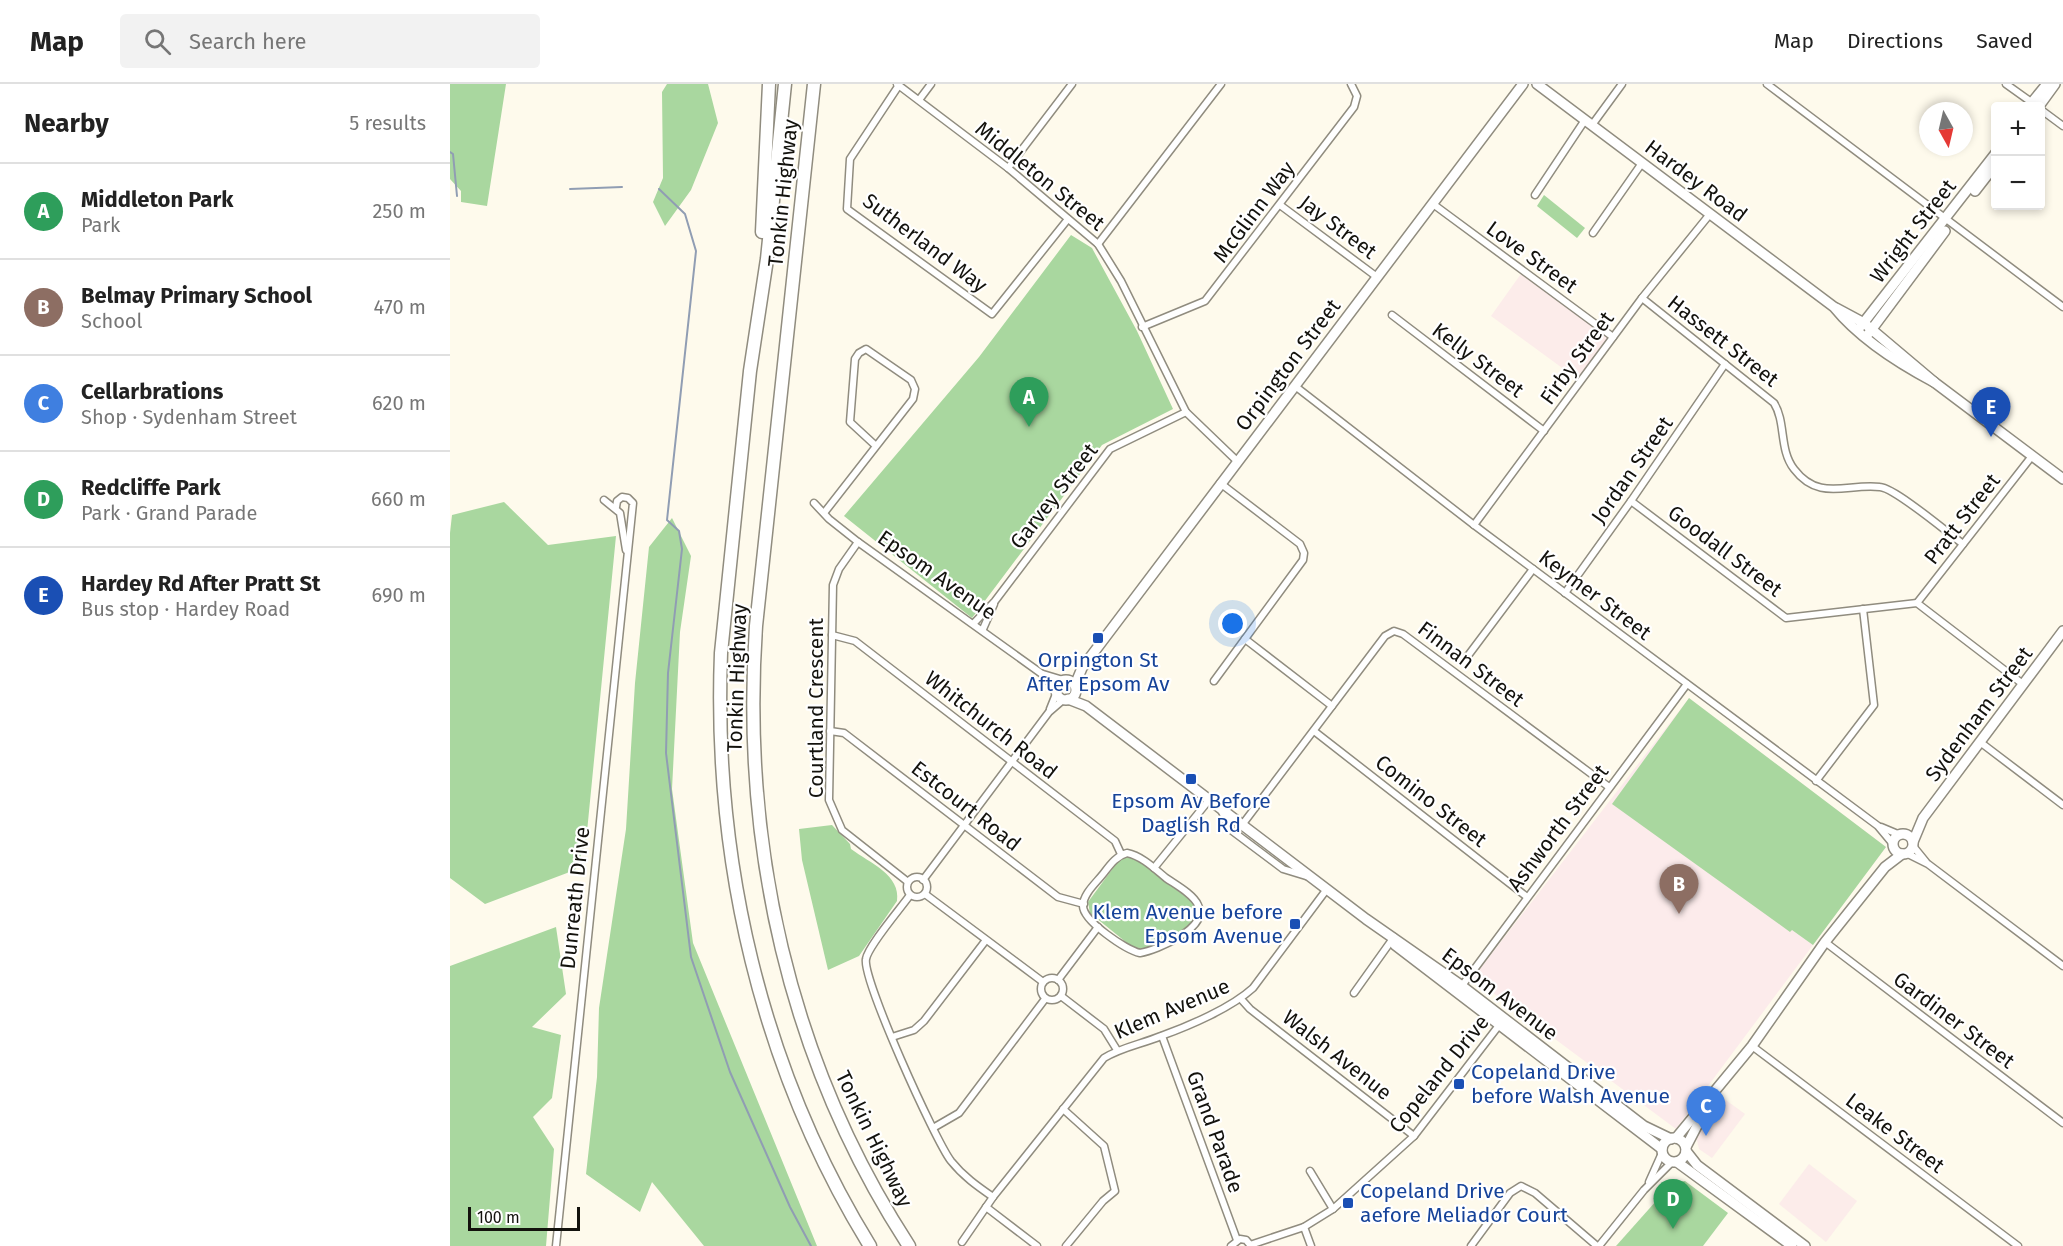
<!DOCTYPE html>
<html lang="en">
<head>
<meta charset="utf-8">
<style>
	:root { --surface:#fff; --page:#f2f2f2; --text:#222; --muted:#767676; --line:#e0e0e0; --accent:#111827 }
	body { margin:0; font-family:"Fira Sans",sans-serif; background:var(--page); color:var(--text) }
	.controls { position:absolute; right:18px; top:18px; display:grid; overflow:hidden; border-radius:6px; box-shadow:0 3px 9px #0003 }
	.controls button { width:54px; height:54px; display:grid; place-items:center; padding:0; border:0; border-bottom:2px solid var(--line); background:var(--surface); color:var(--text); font:30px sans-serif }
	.compass { position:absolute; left:1469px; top:18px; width:54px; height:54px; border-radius:50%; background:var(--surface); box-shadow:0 3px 9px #0003; rotate:172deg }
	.scale { position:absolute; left:18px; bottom:15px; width:112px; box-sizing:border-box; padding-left:6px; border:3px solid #13120d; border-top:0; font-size:16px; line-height:21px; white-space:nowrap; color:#13120d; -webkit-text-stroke:4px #fff; paint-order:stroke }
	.you { position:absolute; left:783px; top:540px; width:21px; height:21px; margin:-15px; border:4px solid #fff; border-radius:50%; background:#1a73e8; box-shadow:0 0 0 9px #1a73e833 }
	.badge { display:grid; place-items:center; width:39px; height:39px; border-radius:50%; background:var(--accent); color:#fff; font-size:20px; font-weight:700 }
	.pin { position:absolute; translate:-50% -50px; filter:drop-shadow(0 2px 3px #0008) }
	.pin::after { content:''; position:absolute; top:32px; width:21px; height:18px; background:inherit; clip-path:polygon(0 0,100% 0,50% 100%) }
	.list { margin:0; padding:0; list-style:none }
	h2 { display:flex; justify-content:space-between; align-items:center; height:78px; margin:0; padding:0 24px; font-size:26px }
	h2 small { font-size:20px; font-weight:400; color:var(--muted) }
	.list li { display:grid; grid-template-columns:39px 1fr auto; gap:18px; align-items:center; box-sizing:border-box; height:96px; padding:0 24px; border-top:2px solid var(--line) }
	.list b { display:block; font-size:22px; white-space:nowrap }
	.list p { margin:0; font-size:20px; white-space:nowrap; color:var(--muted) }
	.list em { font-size:20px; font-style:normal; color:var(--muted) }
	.icon { flex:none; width:33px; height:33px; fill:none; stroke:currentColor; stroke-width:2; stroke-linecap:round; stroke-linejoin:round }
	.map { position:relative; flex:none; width:1613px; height:1162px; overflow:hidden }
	header { display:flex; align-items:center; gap:36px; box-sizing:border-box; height:84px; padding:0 30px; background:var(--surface); border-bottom:2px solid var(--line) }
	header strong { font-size:28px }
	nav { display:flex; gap:33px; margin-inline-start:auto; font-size:21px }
	.search { width:420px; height:54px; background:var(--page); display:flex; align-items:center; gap:15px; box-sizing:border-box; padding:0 21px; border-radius:6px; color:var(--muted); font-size:22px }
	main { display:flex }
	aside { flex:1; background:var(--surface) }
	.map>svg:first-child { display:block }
	.commercial { fill:#fcecea }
	.education { fill:#fcebeb }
	.green { fill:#a9d79f }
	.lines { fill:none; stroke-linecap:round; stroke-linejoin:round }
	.stream { stroke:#909db3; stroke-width:2 }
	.street-casing { stroke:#908c7f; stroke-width:9 }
	.secondary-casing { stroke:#908c7f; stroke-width:12 }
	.highway-casing { stroke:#908c7f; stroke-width:15 }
	.street { stroke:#fff; stroke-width:6 }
	.secondary { stroke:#fff; stroke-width:9 }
	.highway { stroke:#fff; stroke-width:12 }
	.transit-dot { fill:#1a4fb4; stroke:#fff; stroke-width:2 }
	.labels { text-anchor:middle; stroke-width:4.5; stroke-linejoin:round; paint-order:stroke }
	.street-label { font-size:21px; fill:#13120d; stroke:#fff }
	.transit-label { font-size:21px; fill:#164399; stroke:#fff }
</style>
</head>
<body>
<header>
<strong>Map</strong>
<div class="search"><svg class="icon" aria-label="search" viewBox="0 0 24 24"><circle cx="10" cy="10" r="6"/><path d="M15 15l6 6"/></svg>Search here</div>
<nav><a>Map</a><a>Directions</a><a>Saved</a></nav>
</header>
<main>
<aside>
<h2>Nearby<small>5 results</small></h2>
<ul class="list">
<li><span class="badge" style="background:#2e9e5b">A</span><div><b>Middleton Park</b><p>Park</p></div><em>250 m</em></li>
<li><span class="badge" style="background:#8d6e63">B</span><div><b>Belmay Primary School</b><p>School</p></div><em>470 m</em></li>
<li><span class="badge" style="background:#3f7fe0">C</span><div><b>Cellarbrations</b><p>Shop · Sydenham Street</p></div><em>620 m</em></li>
<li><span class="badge" style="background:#2e9e5b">D</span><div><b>Redcliffe Park</b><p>Park · Grand Parade</p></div><em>660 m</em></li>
<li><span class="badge" style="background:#1a4fb4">E</span><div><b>Hardey Rd After Pratt St</b><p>Bus stop · Hardey Road</p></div><em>690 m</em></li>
</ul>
</aside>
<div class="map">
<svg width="1613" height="1162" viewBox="0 0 1613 1162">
	<rect width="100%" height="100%" fill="#fefaec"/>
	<g class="commercial">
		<path d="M1073,187L1163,253L1130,297L1041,232Z"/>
		<path d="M1273,1014L1295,1030L1262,1074L1249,1065L1246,1052Z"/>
		<path d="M1359,1080L1407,1117L1376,1158L1329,1120Z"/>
	</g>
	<path class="education" d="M1239,614L1436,763L1226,1045L1023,894Z"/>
	<g class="green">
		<path d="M0,0H56L37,122L11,118V107L0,95Z"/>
		<path d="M217,0H258L268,39L241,106L215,142L203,118L213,94L212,8Z"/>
		<path d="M1094,111L1135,144L1127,154L1087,122Z"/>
		<path d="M621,151L642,164L687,247L723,325L652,361L522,534L394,432L529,273Z"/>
		<path d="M54,418L98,461L166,452L136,758L125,786L35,820L0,794V449L2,431Z"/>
		<path d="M222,434L241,472L230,548L222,705L243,859L367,1162H254L202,1098L190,1128L136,1090L147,993L149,924L176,745L185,599L199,463Z"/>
		<path d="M1239,614L1436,763L1363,861L1342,846L1340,848L1162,720Z"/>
		<path d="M382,741L400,760L401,765C420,779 451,791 447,817L409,872L378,886L352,776L349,745Z"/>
		<path d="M678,772L685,774L744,819L748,830L740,844L696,865L682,863L640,829L638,818L669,776Z"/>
		<path d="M106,843L116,910L82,943L111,951L102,1014L83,1033L104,1065L96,1162H0V882Z"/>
		<path d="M1235,1097L1278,1129L1253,1162H1166L1223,1098Z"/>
	</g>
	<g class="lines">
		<g class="stream">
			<path d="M0,68L3,70L7,112"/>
			<path d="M120,105L172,103"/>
			<path d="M209,105L235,130L246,167L217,436L229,447L232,465L218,589L216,669L241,873L280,988L340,1123L361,1162"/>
		</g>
		<defs>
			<g id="street">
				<path d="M447,0L558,84L648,160L671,197L736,328L787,377"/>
				<path d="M1317,0L1613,223"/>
				<path d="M1556,0L1584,20"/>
				<path d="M449,1L400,75L397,125L542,230L618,135"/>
				<path d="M469,16L481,0"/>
				<path d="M1590,25L1613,42"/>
				<path d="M1142,41L1172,0"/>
				<path d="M558,84L622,0"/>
				<path d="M1085,111L1135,36"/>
				<path d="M983,120L1163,253"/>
				<path d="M830,121L927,193"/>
				<path d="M1143,149L1192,79"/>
				<path d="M648,160L771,0"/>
				<path d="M1192,214L1324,319C1336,338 1329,366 1344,385C1369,418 1397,399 1430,403C1445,404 1498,449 1513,460"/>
				<path d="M942,231L1094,347"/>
				<path d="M692,243L755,217L904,23L907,12L901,0"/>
				<path d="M845,302L1024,441L1428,742L1443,760"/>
				<path d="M154,416L170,429L176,466"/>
				<path d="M1181,417L1336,534L1467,519L1574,601"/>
				<path d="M364,419L379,435L408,458L592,590L606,606"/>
				<path d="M374,429L463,315L465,305L461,296L416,265L409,269L405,275L400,338L426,362"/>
				<path d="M1024,441L1192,214L1260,130"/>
				<path d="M408,458L389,485L383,501L379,716L392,746L458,798"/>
				<path d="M1115,509L1181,417L1275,280"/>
				<path d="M1467,519L1582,372"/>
				<path d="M524,539L545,517L660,365L736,328"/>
				<path d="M533,545L544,520"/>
				<path d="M382,551L405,557L665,757L671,770"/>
				<path d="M795,555L882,622"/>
				<path d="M1017,573L1083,485"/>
				<path d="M593,590L613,596"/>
				<path d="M764,597L853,476L854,469L850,460L770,399"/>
				<path d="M600,625L606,610"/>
				<path d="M380,647L394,649L608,813L634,820"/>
				<path d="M864,647L1077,813"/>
				<path d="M1530,658L1613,721"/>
				<path d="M1366,697L1424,621L1413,525"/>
				<path d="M772,728L781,746L833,785L856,792"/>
				<path d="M792,741L935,552L944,547L953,550L1159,703"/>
				<path d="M1431,743L1450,751"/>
				<path d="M1463,762L1476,778"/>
				<path d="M677,769C692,772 705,785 716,794C726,801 743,810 748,821C760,844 707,866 690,869C676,866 633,837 633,822C633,810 646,799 653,790C660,781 666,772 677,769Z"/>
				<path d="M1456,769L1478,780L1613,882"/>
				<path d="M704,784L759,716"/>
				<circle cx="467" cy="803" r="10"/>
				<path d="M473,796L599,628L614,615"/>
				<path d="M475,810L593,898"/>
				<path d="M460,811C451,824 418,862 416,875C412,895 485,1056 501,1077C513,1092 527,1102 543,1113"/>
				<path d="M1375,858L1613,1039"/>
				<circle cx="602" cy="905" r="11"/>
				<path d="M608,896L648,843"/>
				<path d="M1011,903L1237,600"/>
				<path d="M904,909L944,853"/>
				<path d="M611,912L654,945L667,966"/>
				<path d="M791,915L800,925L964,1052"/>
				<path d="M712,952L787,1156"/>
				<path d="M442,953L464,946L474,937L536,856"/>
				<path d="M1302,962L1568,1162"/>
				<path d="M613,1025L654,1062L665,1107L653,1117L616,1162"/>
				<path d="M483,1044L509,1029L595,915"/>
				<path d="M860,1087L883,1125"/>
				<path d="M1199,1098L1212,1069"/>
				<path d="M536,1123L587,1162"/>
				<path d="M854,1143L861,1162"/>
				<path d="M512,1158L543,1113L654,974C672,963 692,960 711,952C739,942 781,924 803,904L877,805"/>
				<path d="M800,1161L854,1143L883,1125L964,1052L1050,940"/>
				<path d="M106,1162L183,419L178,414L172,413L167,417L166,423"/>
				<path d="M781,1162L790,1155L796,1156L801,1162"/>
				<path d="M1021,1162L1060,1109L1071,1102L1085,1109L1147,1162"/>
				<path d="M1149,1162L1194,1106L1222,1078"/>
			</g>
			<g id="secondary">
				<path d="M1087,0L1384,223C1410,255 1448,279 1484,298"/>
				<path d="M1579,22L1597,0"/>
				<path d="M1589,22L1605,0"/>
				<path d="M1525,107L1546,80"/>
				<path d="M1386,224L1414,239L1484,298L1613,395"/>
				<path d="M1411,242L1546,69"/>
				<path d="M1419,249L1495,147"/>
				<circle cx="616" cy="606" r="10"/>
				<path d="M625,601L632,584L1073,0"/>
				<path d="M618,615L636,622L916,835L1012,902L1194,1042L1221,1055"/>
				<circle cx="1453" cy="760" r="10"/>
				<path d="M1463,758L1473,734L1613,547"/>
				<path d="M945,861L1212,1065"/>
				<path d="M1226,1054L1302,962L1375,858L1435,783L1452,770"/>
				<circle cx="1224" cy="1066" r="12"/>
				<path d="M1236,1063L1250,1036"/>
				<path d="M1236,1067L1247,1081L1355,1162"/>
				<path d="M1227,1078L1342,1162"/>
			</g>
			<g id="highway">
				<path d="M335,0L317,175L300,287L271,569C263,776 311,985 420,1162"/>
				<path d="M364,0L306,542C291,760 339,978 459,1162"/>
				<path d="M312,148L319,0"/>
			</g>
		</defs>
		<use href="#street" class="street-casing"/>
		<use href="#secondary" class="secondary-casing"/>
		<use href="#highway" class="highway-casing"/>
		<use href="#street" class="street"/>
		<use href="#secondary" class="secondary"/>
		<use href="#highway" class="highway"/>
	</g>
	<g class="transit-dot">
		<rect x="642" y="548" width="12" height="12" rx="3"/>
		<rect x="735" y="689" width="12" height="12" rx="3"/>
		<rect x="839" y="834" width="12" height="12" rx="3"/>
		<rect x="1003" y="994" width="12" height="12" rx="3"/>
		<rect x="892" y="1113" width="12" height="12" rx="3"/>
	</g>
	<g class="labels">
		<g class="street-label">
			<text transform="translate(590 92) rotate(39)" y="7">Middleton Street</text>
			<text transform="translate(1246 97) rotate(37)" y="7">Hardey Road</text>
			<text transform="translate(333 109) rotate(-84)" y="7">Tonkin Highway</text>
			<text transform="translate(804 128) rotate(-53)" y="7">McGlinn Way</text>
			<text transform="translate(888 143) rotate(37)" y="7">Jay Street</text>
			<text transform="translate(1463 147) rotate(-52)" y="7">Wright Street</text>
			<text transform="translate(475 159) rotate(37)" y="7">Sutherland Way</text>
			<text transform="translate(1082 173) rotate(36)" y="7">Love Street</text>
			<text transform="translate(1273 257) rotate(38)" y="7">Hassett Street</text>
			<text transform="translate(1127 274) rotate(-54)" y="7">Firby Street</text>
			<text transform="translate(1028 276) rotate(37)" y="7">Kelly Street</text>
			<text transform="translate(838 281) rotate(-53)" y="7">Orpington Street</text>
			<text transform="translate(1182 386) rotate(-55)" y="7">Jordan Street</text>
			<text transform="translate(604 412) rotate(-52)" y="7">Garvey Street</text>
			<text transform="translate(1512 435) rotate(-52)" y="7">Pratt Street</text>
			<text transform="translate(1275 467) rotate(37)" y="7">Goodall Street</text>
			<text transform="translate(487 491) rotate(35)" y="7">Epsom Avenue</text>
			<text transform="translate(1145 511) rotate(37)" y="7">Keymer Street</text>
			<text transform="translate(1021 580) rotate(37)" y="7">Finnan Street</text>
			<text transform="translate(287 594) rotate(-88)" y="7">Tonkin Highway</text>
			<text transform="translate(366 624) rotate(-90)" y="7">Courtland Crescent</text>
			<text transform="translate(1529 630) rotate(-53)" y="7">Sydenham Street</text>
			<text transform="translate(541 641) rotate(38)" y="7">Whitchurch Road</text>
			<text transform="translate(981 717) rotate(38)" y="7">Comino Street</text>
			<text transform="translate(516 722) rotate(38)" y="7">Estcourt Road</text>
			<text transform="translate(1108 744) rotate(-53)" y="7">Ashworth Street</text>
			<text transform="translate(125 814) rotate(-84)" y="7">Dunreath Drive</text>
			<text transform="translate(1050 910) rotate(37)" y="7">Epsom Avenue</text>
			<text transform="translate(722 925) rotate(-23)" y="7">Klem Avenue</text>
			<text transform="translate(1504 936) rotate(37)" y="7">Gardiner Street</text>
			<text transform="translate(887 971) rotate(38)" y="7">Walsh Avenue</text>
			<text transform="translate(989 990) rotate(-51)" y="7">Copeland Drive</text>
			<text transform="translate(765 1048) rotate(70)" y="7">Grand Parade</text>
			<text transform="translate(1445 1049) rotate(37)" y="7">Leake Street</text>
			<text transform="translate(424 1055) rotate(64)" y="7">Tonkin Highway</text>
		</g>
		<g class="transit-label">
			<text x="648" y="583">Orpington St<tspan x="648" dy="24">After Epsom Av</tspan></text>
			<text x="741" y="724">Epsom Av Before<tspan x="741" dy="24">Daglish Rd</tspan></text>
			<text x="833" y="835" text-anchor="end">Klem Avenue before<tspan x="833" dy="24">Epsom Avenue</tspan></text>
			<text x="1021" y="995" text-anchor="start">Copeland Drive<tspan x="1021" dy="24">before Walsh Avenue</tspan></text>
			<text x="910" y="1114" text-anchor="start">Copeland Drive<tspan x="910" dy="24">aefore Meliador Court</tspan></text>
		</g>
	</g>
</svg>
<div class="controls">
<button>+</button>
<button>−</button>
</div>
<svg class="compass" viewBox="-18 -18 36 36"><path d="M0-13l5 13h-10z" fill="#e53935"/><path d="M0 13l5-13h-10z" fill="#767676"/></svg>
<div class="scale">100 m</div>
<div class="you"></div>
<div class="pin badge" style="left:579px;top:343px;background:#2e9e5b">A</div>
<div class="pin badge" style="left:1229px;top:830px;background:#8d6e63">B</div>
<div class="pin badge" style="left:1256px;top:1052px;background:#3f7fe0">C</div>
<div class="pin badge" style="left:1223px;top:1145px;background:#2e9e5b">D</div>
<div class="pin badge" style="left:1541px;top:353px;background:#1a4fb4">E</div>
</div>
</main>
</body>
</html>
